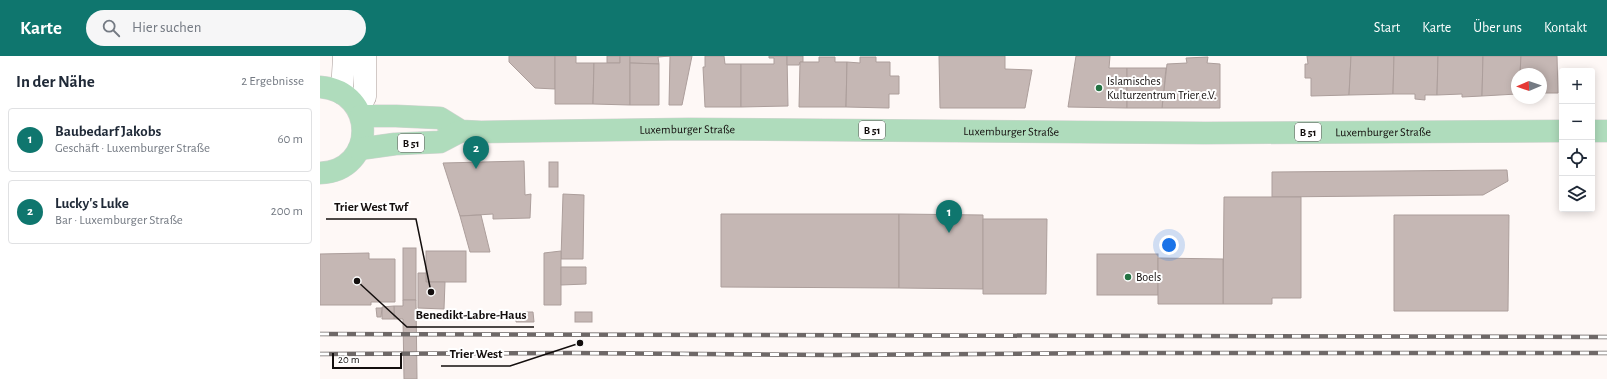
<!DOCTYPE html>
<html lang="de">
<head>
<meta charset="utf-8">
<style>
	:root { --surface:#fff; --page:#f6f6f7; --text:#1f2937; --muted:#747a83; --line:#e0e1e3; --accent:#0f766e }
	body { margin:0; font-family:"Alegreya Sans",sans-serif; background:var(--page); color:var(--text) }
	.controls { position:absolute; right:12px; top:12px; display:grid; overflow:hidden; border-radius:4px; box-shadow:0 2px 10px #0003 }
	.controls button { width:36px; height:36px; display:grid; place-items:center; padding:0; border:0; border-bottom:1px solid var(--line); background:var(--surface); color:var(--text); font:20px sans-serif }
	.compass { position:absolute; left:1191px; top:12px; width:36px; height:36px; border-radius:50%; background:var(--surface); box-shadow:0 2px 10px #0003; rotate:268deg }
	.scale { position:absolute; left:12px; bottom:10px; width:70px; box-sizing:border-box; padding-left:4px; border:2px solid #130e0d; border-top:0; font-size:11px; line-height:14px; white-space:nowrap; color:#130e0d; -webkit-text-stroke:3px #fff; paint-order:stroke }
	.you { position:absolute; left:849px; top:189px; width:14px; height:14px; margin:-10px; border:3px solid #fff; border-radius:50%; background:#1a73e8; box-shadow:0 0 0 6px #1a73e833 }
	.badge { display:grid; place-items:center; width:26px; height:26px; border-radius:50%; background:var(--accent); color:#fff; font-size:13px; font-weight:700 }
	.pin { position:absolute; translate:-50% -33px; filter:drop-shadow(0 1px 2px #0008) }
	.pin::after { content:''; position:absolute; top:21px; width:14px; height:12px; background:inherit; clip-path:polygon(0 0,100% 0,50% 100%) }
	.list { margin:0; padding:0; list-style:none }
	h2 { display:flex; justify-content:space-between; align-items:center; height:52px; margin:0; padding:0 16px; font-size:17px }
	h2 small { font-size:13px; font-weight:400; color:var(--muted) }
	.list li { display:grid; grid-template-columns:26px 1fr auto; gap:12px; align-items:center; box-sizing:border-box; height:64px; margin:0 8px 8px; padding:0 8px; border:1px solid var(--line); border-radius:4px }
	.list b { display:block; font-size:15px; white-space:nowrap }
	.list p { margin:0; font-size:13px; white-space:nowrap; color:var(--muted) }
	.list em { font-size:13px; font-style:normal; color:var(--muted) }
	.icon { flex:none; width:22px; height:22px; fill:none; stroke:currentColor; stroke-width:2; stroke-linecap:round; stroke-linejoin:round }
	.map { position:relative; flex:none; width:1287px; height:323px; overflow:hidden }
	header { display:flex; align-items:center; gap:24px; box-sizing:border-box; height:56px; padding:0 20px; background:var(--accent); color:#fff }
	header strong { font-size:19px }
	nav { display:flex; gap:22px; margin-inline-start:auto; font-size:14px }
	.search { width:280px; height:36px; background:var(--page); display:flex; align-items:center; gap:10px; box-sizing:border-box; padding:0 14px; border-radius:22px; color:var(--muted); font-size:15px }
	main { display:flex }
	aside { flex:1; background:var(--surface) }
	.map>svg:first-child { display:block }
	.building { fill:#c5b7b4; stroke:#ac9e9b }
	.lines { fill:none; stroke-linecap:round; stroke-linejoin:round }
	.minor-casing { stroke:#a69996; stroke-width:23 }
	.major-casing { stroke:#d5d4d3; stroke-width:23 }
	.minor { stroke:#fff; stroke-width:22 }
	.major { stroke:#afdcbc; stroke-width:22 }
	.rail-casing { stroke:#6e6867; stroke-width:4.5 }
	.rail { stroke:#fff; stroke-width:3; stroke-dasharray:9; stroke-linecap:butt }
	.poi-dot { fill:#247343; stroke:#fff; stroke-width:1.5 }
	.labels { text-anchor:middle; stroke-width:4; stroke-linejoin:round; paint-order:stroke }
	.shield { fill:#fff; stroke:#5a5656; stroke-width:1 }
	.shield-label { font-size:11px; font-weight:bold; fill:#130e0d }
	.poi-label { font-size:12px; fill:#130e0d; stroke:#fff; text-anchor:start }
	.street-label { font-size:12px; fill:#130e0d; stroke:#fff }
	.leader { fill:none; stroke:#130e0d; stroke-width:1.5 }
	.callout-dot { fill:#130e0d; stroke:#fff; stroke-width:1.5 }
	.callout-label { font-size:13px; text-anchor:middle; font-weight:bold; fill:#130e0d; stroke:#fff; stroke-width:4; stroke-linejoin:round; paint-order:stroke }
</style>
</head>
<body>
<header>
<strong>Karte</strong>
<div class="search"><svg class="icon" aria-label="search" viewBox="0 0 24 24"><circle cx="10" cy="10" r="6"/><path d="M15 15l6 6"/></svg>Hier suchen</div>
<nav><a>Start</a><a>Karte</a><a>Über uns</a><a>Kontakt</a></nav>
</header>
<main>
<aside>
<h2>In der Nähe<small>2 Ergebnisse</small></h2>
<ul class="list">
<li><span class="badge">1</span><div><b>Baubedarf Jakobs</b><p>Geschäft · Luxemburger Straße</p></div><em>60 m</em></li>
<li><span class="badge">2</span><div><b>Lucky's Luke</b><p>Bar · Luxemburger Straße</p></div><em>200 m</em></li>
</ul>
</aside>
<div class="map">
<svg width="1287" height="323" viewBox="0 0 1287 323">
	<rect width="100%" height="100%" fill="#fef8f6"/>
	<g class="building">
		<path d="M189,0H235V33L215,32L189,6Z"/>
		<path d="M235,0H256V7H274L273,48H235Z"/>
		<rect x="287" y="0" width="13" height="7"/>
		<path d="M300,0H310V49L273,48L274,7H300Z"/>
		<path d="M310,0H372L362,49H349L350,0L338,1L339,8L310,7Z"/>
		<path d="M385,0H404L405,8H421V51H385L383,11H385Z"/>
		<path d="M449,0H467L468,50L421,51V8H454V2H449Z"/>
		<path d="M467,0H483V6H480L479,9H467Z"/>
		<path d="M619,0H685V13L712,14L705,52H620Z"/>
		<path d="M756,0H790L789,12H807V52L748,51Z"/>
		<path d="M987,0H1031L1029,39L991,40V22H985V8H988Z"/>
		<path d="M1031,0H1074L1073,38L1029,39Z"/>
		<path d="M1074,0H1118L1117,39H1105V44L1095,43V38H1073Z"/>
		<path d="M1118,0H1163L1162,40L1142,41V38L1117,39Z"/>
		<path d="M1163,0H1201L1200,18H1197V38L1162,40Z"/>
		<path d="M1201,0H1237L1238,37H1221V18H1200Z"/>
		<path d="M499,1H515V6H527L526,51H479L480,6H499Z"/>
		<path d="M540,1H556V6H570V20H579V38H569V52L526,51L527,6L540,7Z"/>
		<path d="M888,1L887,7L900,8V52H842L847,8L867,7L866,2Z"/>
		<path d="M310,7L339,8V49H310Z"/>
		<path d="M807,12H846L842,52H807Z"/>
		<path d="M204,105L205,139L211,138L210,162L173,163V158L140,160L123,107Z"/>
		<rect x="229" y="106" width="9" height="25"/>
		<path d="M1187,114L1188,125L1163,139L952,141V116Z"/>
		<path d="M243,138L264,139L263,203H241Z"/>
		<path d="M904,141H981V242H952V248H903Z"/>
		<path d="M401,158H579V232L401,231Z"/>
		<path d="M579,158L663,159V233L579,232Z"/>
		<path d="M161,159L170,196H150L140,160Z"/>
		<path d="M1074,159H1189L1188,255H1074Z"/>
		<path d="M663,163H727L726,238H663Z"/>
		<rect x="83" y="192" width="13" height="52"/>
		<rect x="106" y="195" width="40" height="31"/>
		<path d="M241,195V249H224V197Z"/>
		<path d="M49,197V203H75V246H51V249H0V198Z"/>
		<rect x="777" y="198" width="61" height="41"/>
		<path d="M838,202L903,203V248H838Z"/>
		<path d="M241,211H266V228L241,229Z"/>
		<path d="M98,217H106V226H125L124,253L98,252Z"/>
		<path d="M83,244H96L97,323H84L83,263H74V250H83Z"/>
		<path d="M74,250V263H62V251Z"/>
		<path d="M56,252H62L61,261H57Z"/>
		<path d="M196,256H213L214,266H196Z"/>
		<rect x="255" y="256" width="17" height="10"/>
	</g>
	<g class="lines">
		<defs>
			<g id="minor">
				<path d="M22,37L24,0"/>
				<path d="M37,52L45,41V0"/>
			</g>
			<g id="major">
				<path d="M0,31C57,35 57,115 0,117"/>
				<path id="s1" d="M41,60H76L120,62L141,75L161,76L369,73L885,77L1242,75"/>
				<path d="M1272,75H1287"/>
				<path d="M39,93L75,88L120,86L141,75"/>
			</g>
		</defs>
		<use href="#minor" class="minor-casing"/>
		<use href="#major" class="major-casing"/>
		<use href="#minor" class="minor"/>
		<use href="#major" class="major"/>
		<defs>
			<g id="rail">
				<path d="M0,278L1287,281"/>
				<path d="M0,298L252,297L513,299L790,297H1287"/>
			</g>
		</defs>
		<use href="#rail" class="rail-casing"/>
		<use href="#rail" class="rail"/>
	</g>
	<g class="poi-dot">
		<circle cx="779" cy="32" r="4"/>
		<circle cx="808" cy="221" r="4"/>
	</g>
	<g class="labels">
		<g class="shield">
			<rect x="539" y="65" width="26" height="18" rx="3"/>
			<rect x="975" y="67" width="26" height="18" rx="3"/>
			<rect x="78" y="78" width="26" height="18" rx="3"/>
		</g>
		<g class="shield-label">
			<text x="552" y="78">B 51</text>
			<text x="988" y="80">B 51</text>
			<text x="91" y="91">B 51</text>
		</g>
		<g class="poi-label">
			<text x="787" y="29">Islamisches<tspan x="787" dy="14">Kulturzentrum Trier e.V.</tspan></text>
			<text x="816" y="225">Boels</text>
		</g>
		<g class="street-label">
			<text dy="4" stroke="none"><textPath href="#s1" startOffset="330">Luxemburger Straße</textPath></text>
			<text dy="4" stroke="none"><textPath href="#s1" startOffset="654">Luxemburger Straße</textPath></text>
			<text dy="4" stroke="none"><textPath href="#s1" startOffset="1026">Luxemburger Straße</textPath></text>
		</g>
	</g>
	<path class="leader" d="M111 236L96 163H6M37 225L87 271H214M260 287L190 310H121"/>
	<g class="callout-dot">
		<circle cx="111" cy="236" r="4"/>
		<circle cx="37" cy="225" r="4"/>
		<circle cx="260" cy="287" r="4"/>
	</g>
	<g class="callout-label">
		<text x="51" y="155">Trier West Twf</text>
		<text x="151" y="263">Benedikt-Labre-Haus</text>
		<text x="156" y="302">Trier West</text>
	</g>
</svg>
<div class="controls">
<button>+</button>
<button>−</button>
<button><svg class="icon" aria-label="locate" viewBox="0 0 24 24"><circle cx="12" cy="12" r="6"/><path d="M12 2v4M12 18v4M2 12h4M18 12h4"/></svg></button>
<button><svg class="icon" aria-label="layers" viewBox="0 0 24 24"><path d="M12 4l9 5-9 5-9-5zM3 14l9 5 9-5"/></svg></button>
</div>
<svg class="compass" viewBox="-18 -18 36 36"><path d="M0-13l5 13h-10z" fill="#e53935"/><path d="M0 13l5-13h-10z" fill="#747a83"/></svg>
<div class="scale">20 m</div>
<div class="you"></div>
<div class="pin badge" style="left:629px;top:177px">1</div>
<div class="pin badge" style="left:156px;top:113px">2</div>
</div>
</main>
</body>
</html>
